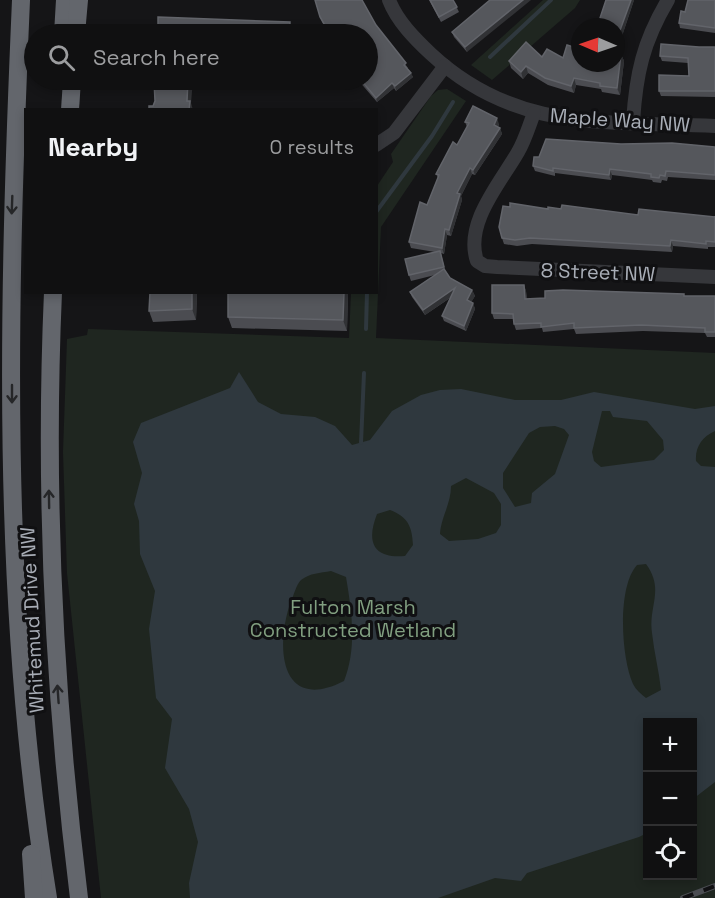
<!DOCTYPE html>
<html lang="en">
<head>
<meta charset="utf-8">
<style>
	:root { --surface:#101011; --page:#1e1e1f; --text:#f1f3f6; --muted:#9c9d9f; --line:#303031 }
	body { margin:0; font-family:"Space Grotesk",sans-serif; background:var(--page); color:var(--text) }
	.controls { position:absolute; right:18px; bottom:18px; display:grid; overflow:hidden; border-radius:0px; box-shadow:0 3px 9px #0003 }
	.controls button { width:54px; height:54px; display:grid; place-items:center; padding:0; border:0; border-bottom:2px solid var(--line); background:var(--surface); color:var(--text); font:30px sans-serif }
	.compass { position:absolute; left:571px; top:18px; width:54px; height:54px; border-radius:50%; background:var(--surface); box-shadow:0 3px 9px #0003; rotate:272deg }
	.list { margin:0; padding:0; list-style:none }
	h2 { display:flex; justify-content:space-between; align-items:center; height:78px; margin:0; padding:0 24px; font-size:26px }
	h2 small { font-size:20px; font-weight:400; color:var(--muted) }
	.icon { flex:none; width:33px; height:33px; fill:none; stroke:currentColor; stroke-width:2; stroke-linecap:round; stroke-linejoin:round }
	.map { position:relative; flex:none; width:715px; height:898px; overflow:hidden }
	.search { position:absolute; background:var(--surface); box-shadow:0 3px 9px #0003; left:24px; top:24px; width:354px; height:66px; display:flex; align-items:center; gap:15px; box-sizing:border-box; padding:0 21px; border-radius:33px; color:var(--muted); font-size:22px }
	.panel { position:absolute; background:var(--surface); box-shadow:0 3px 9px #0003; left:24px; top:108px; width:354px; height:186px; border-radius:0px }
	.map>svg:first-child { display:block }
	.green { fill:#1f2620; fill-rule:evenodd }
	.water { fill:#2f383e; fill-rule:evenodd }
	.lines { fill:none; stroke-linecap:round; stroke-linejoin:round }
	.stream { stroke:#2f383e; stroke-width:4 }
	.minor { stroke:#36373b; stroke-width:14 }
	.highway { stroke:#63666c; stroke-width:18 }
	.rail-casing { stroke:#4b4d52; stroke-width:6 }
	.rail { stroke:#101012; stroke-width:4; stroke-dasharray:11; stroke-linecap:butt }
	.wall { fill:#4b4c51 }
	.shaded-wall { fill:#313235 }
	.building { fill:#55575c; stroke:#62646a; stroke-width:1.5 }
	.oneway { stroke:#252628 }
	.labels { text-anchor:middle; stroke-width:6; stroke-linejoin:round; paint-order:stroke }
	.street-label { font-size:20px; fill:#a8adb6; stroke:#101012 }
	.park-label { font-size:20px; fill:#819f80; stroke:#101012 }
</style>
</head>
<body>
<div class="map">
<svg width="715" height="898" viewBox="0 0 715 898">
	<rect width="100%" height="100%" fill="#151517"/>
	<g class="green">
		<path d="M543,0H580L575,8L492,80L471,65Z"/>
		<path d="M447,89L466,101L381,227L376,338L715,353V898H101L67,573L63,452L67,339L87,335L88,329L349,338L351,293L376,292L377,186L393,162L391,154L431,96L438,90ZM648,722H692V876H648Z"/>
	</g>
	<path class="water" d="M239,372L258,402L281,414L315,417L335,426L352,445L370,440L392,411L421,395L440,390L461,389L515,400H561L594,392L695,409L715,406V431C702,437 695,447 696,461L701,466L715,467V782L693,799L692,722H648L647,833L639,837L527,873L521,881L495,878L438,898H190L189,883L198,842L189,809L165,768L172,719L156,698L149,629L155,591L140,554L139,521L134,504L142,473L133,442L141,423L230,388ZM602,411H610L613,417L647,421L663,440L664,450L654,460L601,467L594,461L592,452ZM555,426L564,429L569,435L555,474L532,493L531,503L515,507L503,488V473L529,433L540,427ZM466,478L494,493L501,504V525L496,533L478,539L449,541L440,534C441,517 451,504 451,486ZM390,510C408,517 412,526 413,545L405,556C373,559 366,542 377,514ZM646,564C665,590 648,606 652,633C654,652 659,671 661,690L646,698C641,694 636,690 633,684C621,657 617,587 637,565ZM331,571L346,577C352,612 357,648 344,681C279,714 275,645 291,601C294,595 296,585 301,580C310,573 320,573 331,571Z"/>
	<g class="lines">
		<g class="stream">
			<path d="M490,57L551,0"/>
			<path d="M376,212L432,136L453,102"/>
			<path d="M366,329L367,292"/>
			<path d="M361,443L364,373"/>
		</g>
		<g class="minor">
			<path d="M389,0C397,21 415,39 431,54C516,133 607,121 715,126"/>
			<path d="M534,113C529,126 525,140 518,152C501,182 464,223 477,261L485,266L497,267L715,277"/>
			<path d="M633,122C636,74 643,42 668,0"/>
			<path d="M376,145L394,133L445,66"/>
		</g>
		<g class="highway">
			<path d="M21,0C8,299 0,601 48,898"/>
			<path d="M63,34L65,0"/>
			<path d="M76,34L79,0"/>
			<path d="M70,110L72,80"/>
			<path d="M53,292C44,496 54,696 79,898"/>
			<path d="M31,854L34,898"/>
		</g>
		<defs>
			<path id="rail" d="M683,898L715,886"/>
		</defs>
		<use href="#rail" class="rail-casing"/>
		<use href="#rail" class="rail"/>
	</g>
	<g class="wall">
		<path d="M315,0L376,25L408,68H407L413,77L396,91L394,88L377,102L358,80H368V34H329L322,22Z"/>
		<path d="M429,0H453L459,12L441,22Z"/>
		<path d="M490,0L467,52L454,37L452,32Z"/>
		<path d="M606,0H634L621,39L616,37V27Z"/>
		<path d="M715,0V33L680,28L679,23L685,12Z"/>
		<path d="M699,47H715V97L661,96L659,91L689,76L688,63L662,61L660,56Z"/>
		<path d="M621,54L624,61L620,95L602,92L601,89L576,85L574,93L548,85L528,73L523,79L511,68L509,61L542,57L563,58L580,63Z"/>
		<path d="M465,122L499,124L498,127L500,128L502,134L475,175L472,174L461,196L462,200L451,236L447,235L444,254L441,253L445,270L450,278L472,290L475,296L471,302L473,303L475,309L466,331L444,321L442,316L450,298L425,315L412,297L410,292L435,275L411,281L409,275L435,252L411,248L409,242L427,205L438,178L436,174L457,145L467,127Z"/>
		<path d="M621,144L715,147V180L668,177L667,181L662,180L661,183L653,182L652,180L612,175L611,180L555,173V176L535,171L533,166L539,157Z"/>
		<path d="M510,207L548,209H561L638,215L715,217V216V247H708V249L673,246L672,252L532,244L517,246L504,244L502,238Z"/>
		<path d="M524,285L526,291L527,299L715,296V337H707L705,333L643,331L576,334L574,329L543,332L542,328L516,330L514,324V319H494L492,313Z"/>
		<path d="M197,292L196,320L153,322L149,311Z"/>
		<path d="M228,292H348L347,331L232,328L228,317Z"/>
	</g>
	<g class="shaded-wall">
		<path d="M523,0H531L467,52L465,47Z"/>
		<path d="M631,0H634L621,39L619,33Z"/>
		<path d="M290,22L294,33V34H289Z"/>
		<path d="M621,54L624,61L620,95L617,88Z"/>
		<path d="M526,66L528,73L523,79L521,72Z"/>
		<path d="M411,73L413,77L396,91L395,86Z"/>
		<path d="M574,78L576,85L574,93L571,86Z"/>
		<path d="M188,80H193L191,103L193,110H189L187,101Z"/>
		<path d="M392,83L394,88L377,102L376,98Z"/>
		<path d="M497,118L499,124L496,131L494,125Z"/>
		<path d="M500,128L502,134L475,175L473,170Z"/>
		<path d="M470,168L472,174L461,196L462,200L451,236L449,230L457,193Z"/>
		<path d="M610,169L612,175L611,180L609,175Z"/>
		<path d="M445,229L447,235L444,254L442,248Z"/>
		<path d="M671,240L673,246L672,252L670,246Z"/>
		<path d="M524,285L526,291L527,305L525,299Z"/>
		<path d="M455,288L457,293L425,315L423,310Z"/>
		<path d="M472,290L475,296L469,306L467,300Z"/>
		<path d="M192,292H197L196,320L192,309Z"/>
		<path d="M344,292H348L347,331L343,320Z"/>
		<path d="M473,303L475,309L466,331L464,326Z"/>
	</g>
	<g class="building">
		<path d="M315,0H362L376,25L406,63L404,65L411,73L395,86L392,83L376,98L361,80H368V34H330L320,17Z"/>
		<path d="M430,0H453L457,7L439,17Z"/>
		<path d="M490,0H523L465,47L452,32Z"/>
		<path d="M606,0H631L619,33L616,32V27H597Z"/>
		<path d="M688,0H715V28L679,23L681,11L685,12Z"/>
		<path d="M158,17L290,22L289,34H158Z"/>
		<path d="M526,42L542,57L547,49L563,58L567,45L580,49V63H616V54H621L617,88L600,86V83L574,78L571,86L545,78L526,66L521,72L509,61Z"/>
		<path d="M661,44L699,47H715V91H659V75L689,76L688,58L660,56Z"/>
		<path d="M154,80H188L187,101H190L189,110H149V106H153L155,101Z"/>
		<path d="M473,106L497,118L494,125L500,128L473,170L470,168L457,193L460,194L449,230L445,229L442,248L409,242L420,202L427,205L439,175L436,174L453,142L457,145L469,123L465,122Z"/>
		<path d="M546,139L621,144L672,143L715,147V175L666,171L665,176L660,175L659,178L651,177V174L610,169L609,175L553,168V171L533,166L534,157H539Z"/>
		<path d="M510,203L548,209V207L561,209L562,205L638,215L639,209L715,217V216V242L706,241V244L671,240L670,246L530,238L515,240L502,238L499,227L503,206L510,207Z"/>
		<path d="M440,251L444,267L409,275L405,259Z"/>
		<path d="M444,269L450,278L472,290L467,300L473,303L464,326L442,316L455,288L423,310L410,292Z"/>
		<path d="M492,285H524L525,299L545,298V291L563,290L684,294V296H715V332H705V328L641,325L574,328V323L541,327V323L514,324L513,314L492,313Z"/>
		<path d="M150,292H192V309L149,311Z"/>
		<path d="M228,292H344L343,320L228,317Z"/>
	</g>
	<defs><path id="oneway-shaft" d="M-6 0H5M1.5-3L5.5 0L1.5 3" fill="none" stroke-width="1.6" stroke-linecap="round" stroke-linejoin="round" transform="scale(1.5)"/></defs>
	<g class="oneway">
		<use href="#oneway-shaft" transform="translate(12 205) rotate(92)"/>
		<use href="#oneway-shaft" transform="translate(12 394) rotate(90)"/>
		<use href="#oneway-shaft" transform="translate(49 499) rotate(-91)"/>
		<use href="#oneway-shaft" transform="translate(58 694) rotate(-94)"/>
	</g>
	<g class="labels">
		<g class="street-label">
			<text transform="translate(620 120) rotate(4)" y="7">Maple Way NW</text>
			<text transform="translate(598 272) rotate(2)" y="7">8 Street NW</text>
			<text transform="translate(32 620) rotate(-93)" y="7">Whitemud Drive NW</text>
		</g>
		<g class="park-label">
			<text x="353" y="614">Fulton Marsh<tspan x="353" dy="23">Constructed Wetland</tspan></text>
		</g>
	</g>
</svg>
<div class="controls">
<button>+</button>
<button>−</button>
<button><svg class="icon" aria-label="locate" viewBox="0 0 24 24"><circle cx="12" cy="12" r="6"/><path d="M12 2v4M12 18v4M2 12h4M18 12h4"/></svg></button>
</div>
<svg class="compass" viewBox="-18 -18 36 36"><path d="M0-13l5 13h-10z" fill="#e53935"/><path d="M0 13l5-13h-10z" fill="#9c9d9f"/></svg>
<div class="search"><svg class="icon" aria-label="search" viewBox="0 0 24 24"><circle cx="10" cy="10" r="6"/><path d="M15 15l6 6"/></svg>Search here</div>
<section class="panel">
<h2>Nearby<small>0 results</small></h2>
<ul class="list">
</ul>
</section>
</div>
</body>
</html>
